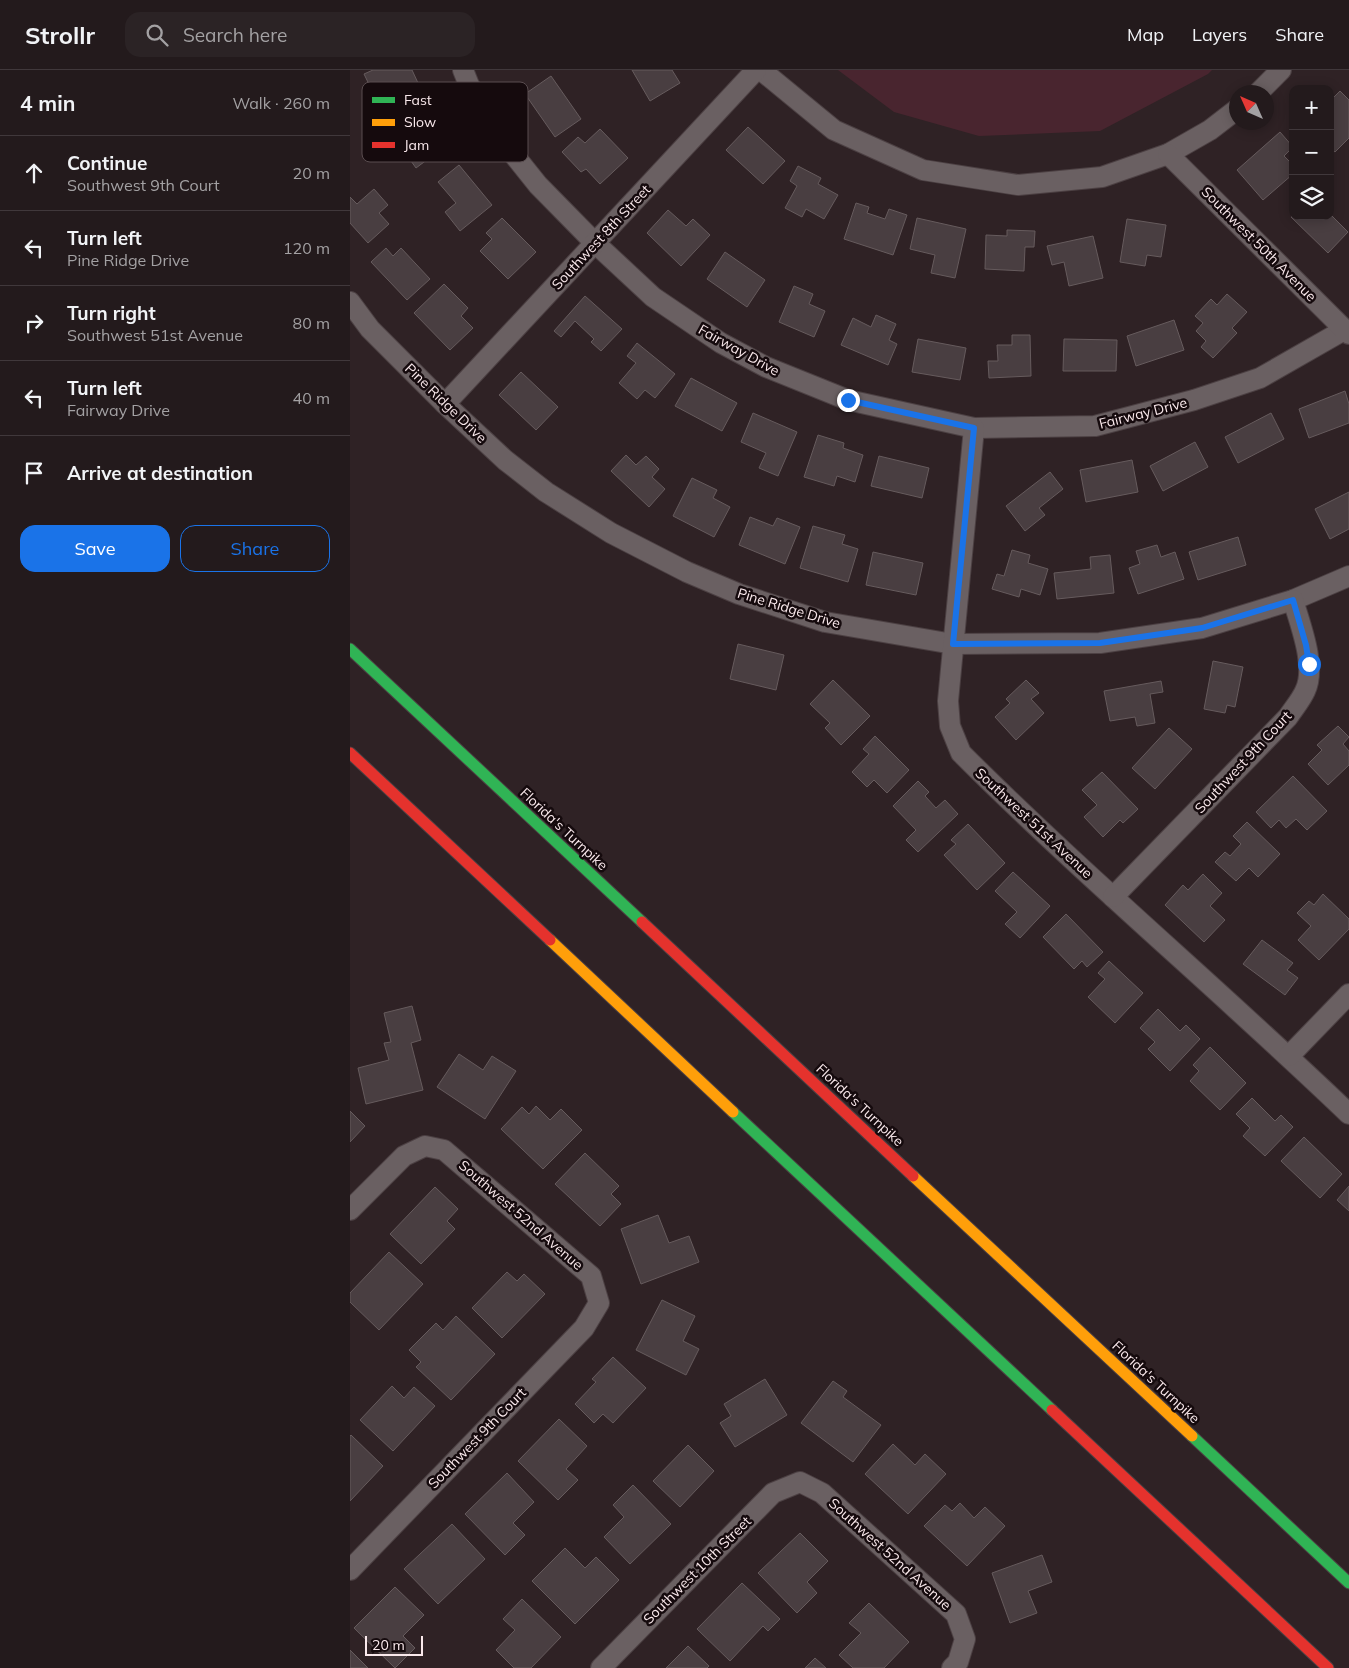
<!DOCTYPE html>
<html lang="en">
<head>
<meta charset="utf-8">
<style>
	:root { --surface:#231a1c; --page:#2b2325; --text:#f1f3f6; --muted:#a3a1a3; --line:#40383b; --accent:#1a73e8 }
	body { margin:0; font-family:Mulish,sans-serif; background:var(--page); color:var(--text) }
	.controls { position:absolute; right:15px; top:15px; display:grid; overflow:hidden; border-radius:10px; box-shadow:0 2px 12px #0003 }
	.controls button { width:45px; height:45px; display:grid; place-items:center; padding:0; border:0; border-bottom:1px solid var(--line); background:var(--surface); color:var(--text); font:25px sans-serif }
	.compass { position:absolute; left:879px; top:15px; width:45px; height:45px; border-radius:50%; background:var(--surface); box-shadow:0 2px 12px #0003; rotate:315deg }
	.scale { position:absolute; left:15px; bottom:12px; width:58px; box-sizing:border-box; padding-left:5px; border:2px solid #fae9ec; border-top:0; font-size:14px; line-height:18px; white-space:nowrap; color:#fae9ec; -webkit-text-stroke:4px #150a0d; paint-order:stroke }
	.stop { position:absolute; width:15px; height:15px; margin:-11px; border:4px solid #1a73e8; border-radius:50%; background:#fff }
	.stop.end { background:#1a73e8; border-color:#fff; box-shadow:0 1px 5px #0008 }
	.list { margin:0; padding:0; list-style:none }
	h2 { display:flex; justify-content:space-between; align-items:center; height:65px; margin:0; padding:0 20px; font-size:21px }
	h2 small { font-size:16px; font-weight:400; color:var(--muted) }
	.list li { display:grid; grid-template-columns:32px 1fr auto; gap:15px; align-items:center; box-sizing:border-box; height:75px; padding:0 20px; border-top:1px solid var(--line) }
	.list b { display:block; font-size:19px; white-space:nowrap }
	.list p { margin:0; font-size:16px; white-space:nowrap; color:var(--muted) }
	.list em { font-size:16px; font-style:normal; color:var(--muted) }
	.actions { display:flex; gap:10px; padding:15px 20px }
	.actions a { flex:1; padding:11px 0; border:1px solid var(--accent); border-radius:15px; text-align:center; font-size:18px; color:var(--accent) }
	.actions .main { background:var(--accent); color:#fff }
	.icon { flex:none; width:28px; height:28px; fill:none; stroke:currentColor; stroke-width:2; stroke-linecap:round; stroke-linejoin:round }
	.map { position:relative; flex:none; width:999px; height:1598px; overflow:hidden }
	header { display:flex; align-items:center; gap:30px; box-sizing:border-box; height:70px; padding:0 25px; background:var(--surface); border-bottom:1px solid var(--line) }
	header strong { font-size:24px }
	nav { display:flex; gap:28px; margin-inline-start:auto; font-size:18px }
	.search { width:350px; height:45px; background:var(--page); display:flex; align-items:center; gap:12px; box-sizing:border-box; padding:0 18px; border-radius:15px; color:var(--muted); font-size:19px }
	main { display:flex }
	aside { flex:1; background:var(--surface) }
	.map>svg:first-child { display:block }
	.green { fill:#49252f }
	.building { fill:#493e41; stroke:#665b5d }
	.lines { fill:none; stroke-linecap:round; stroke-linejoin:round }
	.street-casing { stroke:#4c4043; stroke-width:22 }
	.fast-casing { stroke:#4c4043; stroke-width:13 }
	.slow-casing { stroke:#4c4043; stroke-width:13 }
	.jam-casing { stroke:#4c4043; stroke-width:13 }
	.street { stroke:#6a6062; stroke-width:20 }
	.fast { stroke:#30b455; stroke-width:11 }
	.slow { stroke:#ff9f0a; stroke-width:11 }
	.jam { stroke:#e5322d; stroke-width:11 }
	.route { stroke:#1a73e8; stroke-width:6 }
	.labels { text-anchor:middle; stroke-width:5; stroke-linejoin:round; paint-order:stroke }
	.street-label { font-size:14px; fill:#fae9ec; stroke:#150a0d }
	.key { fill:#150a0d; stroke:#5a4d50; stroke-width:1 }
	.key-label { font-size:14px; fill:#fae9ec }
</style>
</head>
<body>
<header>
<strong>Strollr</strong>
<div class="search"><svg class="icon" aria-label="search" viewBox="0 0 24 24"><circle cx="10" cy="10" r="6"/><path d="M15 15l6 6"/></svg>Search here</div>
<nav><a>Map</a><a>Layers</a><a>Share</a></nav>
</header>
<main>
<aside>
<h2>4 min<small>Walk · 260 m</small></h2>
<ul class="list">
<li><svg class="icon" aria-label="ahead" viewBox="0 0 24 24"><path d="M12 20V5M6 11l6-6 6 6"/></svg><div><b>Continue</b><p>Southwest 9th Court</p></div><em>20 m</em></li>
<li><svg class="icon" aria-label="left" viewBox="0 0 24 24"><path d="M17 20v-9H6M10 6l-5 5 5 5"/></svg><div><b>Turn left</b><p>Pine Ridge Drive</p></div><em>120 m</em></li>
<li><svg class="icon" aria-label="right" viewBox="0 0 24 24"><path d="M7 20v-9h11M14 6l5 5-5 5"/></svg><div><b>Turn right</b><p>Southwest 51st Avenue</p></div><em>80 m</em></li>
<li><svg class="icon" aria-label="left" viewBox="0 0 24 24"><path d="M17 20v-9H6M10 6l-5 5 5 5"/></svg><div><b>Turn left</b><p>Fairway Drive</p></div><em>40 m</em></li>
<li><svg class="icon" aria-label="arrive" viewBox="0 0 24 24"><path d="M6 21V4h12l-3 4 3 4H6"/></svg><div><b>Arrive at destination</b></div></li>
</ul>
<div class="actions"><a class="main">Save</a><a>Share</a></div>
</aside>
<div class="map">
<svg width="999" height="1598" viewBox="0 0 999 1598">
	<rect width="100%" height="100%" fill="#2f2225"/>
	<path class="green" d="M488,0H862L858,4L750,61L629,66L544,42Z"/>
	<g class="building">
		<path d="M23,0H62L68,13L28,33L14,4Z"/>
		<path d="M282,0H322L330,13L300,31Z"/>
		<path d="M201,6L231,49L205,67L175,24Z"/>
		<path d="M990,21L999,30V68L985,82L980,78V31Z"/>
		<path d="M72,33L80,44L75,49L86,64L93,59L102,71L66,98L54,81L62,76L55,66L60,62L50,48Z"/>
		<path d="M398,57L435,91L413,114L376,80Z"/>
		<path d="M250,59L278,88L250,114L236,99L231,102L212,82L228,67L235,73Z"/>
		<path d="M930,62L943,77L934,86L943,95V104L913,130L887,100Z"/>
		<path d="M109,95L142,135L110,161L95,142L106,133L88,112Z"/>
		<path d="M448,96L471,108L468,114L488,125L474,149L456,139L452,147L435,138L447,116L440,111Z"/>
		<path d="M24,119L38,135L29,143L39,154L18,173L0,153V127L7,134Z"/>
		<path d="M506,133L519,137L517,143L535,149L539,139L557,145L543,185L494,169Z"/>
		<path d="M318,140L336,156L343,149L360,165L331,196L297,163Z"/>
		<path d="M980,144L998,162L978,183L941,147L943,146H980Z"/>
		<path d="M152,148L186,182L158,209L130,181L142,169L136,163Z"/>
		<path d="M567,148L616,159L605,208L581,203L585,185L560,179Z"/>
		<path d="M777,149L816,155L811,187L797,185L795,196L770,192Z"/>
		<path d="M657,160L685,161L684,177H675L674,201L635,199L636,165L657,166Z"/>
		<path d="M743,166L753,208L719,216L714,192L702,195L697,176Z"/>
		<path d="M36,178L43,186L51,178L80,209L57,230L21,192Z"/>
		<path d="M375,182L415,210L397,237L357,209Z"/>
		<path d="M94,214L118,238L111,246L123,258L100,280L64,243Z"/>
		<path d="M444,216L463,224L459,234L475,241L464,267L429,252Z"/>
		<path d="M877,224L897,242L882,258L887,263L863,288L851,277L856,271L846,261L853,253L845,246L861,229L867,235Z"/>
		<path d="M235,226L272,259L251,281L241,272L244,269L225,251L211,267L204,261Z"/>
		<path d="M526,245L546,254L539,270L547,274L538,295L491,275L503,248L521,257Z"/>
		<path d="M824,250L834,280L786,296L777,266Z"/>
		<path d="M662,265H680L681,306L639,308L638,291H648L647,275H662Z"/>
		<path d="M568,269L616,278L610,310L562,302Z"/>
		<path d="M714,269L767,270L766,301H713Z"/>
		<path d="M287,273L325,304L305,328L295,320L287,329L269,313L286,293L277,286Z"/>
		<path d="M171,302L208,337L186,360L149,325Z"/>
		<path d="M341,308L387,333L372,361L325,336Z"/>
		<path d="M995,321L999,334V353L959,368L949,339Z"/>
		<path d="M403,343L447,362L428,406L409,398L416,383L391,372Z"/>
		<path d="M921,343L934,369L888,393L875,367Z"/>
		<path d="M468,365L494,373L493,378L513,385L505,412L487,406L484,416L454,407Z"/>
		<path d="M845,372L858,397L813,421L800,396Z"/>
		<path d="M276,385L286,395L296,386L309,399L302,407L315,419L299,437L261,401Z"/>
		<path d="M529,386L579,398L572,428L521,416Z"/>
		<path d="M782,390L788,422L736,432L730,400Z"/>
		<path d="M700,402L713,419L689,438L695,445L675,461L656,436Z"/>
		<path d="M342,408L367,420L363,428L380,437L364,467L323,446Z"/>
		<path d="M999,422V459L980,469L965,439Z"/>
		<path d="M400,447L423,456L427,448L450,457L435,494L389,475Z"/>
		<path d="M463,456L495,465L492,474L508,479L498,512L450,498Z"/>
		<path d="M888,467L896,495L848,510L839,482Z"/>
		<path d="M807,475L811,487L825,482L834,509L788,524L779,498L790,494L786,481Z"/>
		<path d="M662,480L680,485L678,493L698,499L690,525L671,519L669,527L642,519L647,504L654,506Z"/>
		<path d="M523,482L573,493L566,525L516,515Z"/>
		<path d="M760,485L764,523L707,529L704,503L741,499L740,487Z"/>
		<path d="M388,574L434,585L426,620L380,609Z"/>
		<path d="M863,591L893,597L885,637L877,635L875,643L854,639Z"/>
		<path d="M483,610L520,646L491,675L475,658L480,653L460,634Z"/>
		<path d="M676,610L689,623L681,629L694,643L666,670L645,647L660,633L656,629Z"/>
		<path d="M811,611L813,622L800,624L805,653L787,656L785,647L760,651L754,621Z"/>
		<path d="M988,656L999,667L993,674L999,681V695L978,715L958,694L972,680L967,675Z"/>
		<path d="M819,658L842,679L805,719L782,698Z"/>
		<path d="M525,666L559,700L537,723L524,710L517,717L502,702L519,684L513,679Z"/>
		<path d="M752,702L788,739L773,753L770,750L753,767L734,747L747,735L732,720Z"/>
		<path d="M943,706L977,741L957,760L946,749L936,758L929,750L921,758L906,742Z"/>
		<path d="M568,711L579,722L575,726L586,738L595,730L608,744L568,782L556,770L566,760L543,736Z"/>
		<path d="M897,752L930,784L908,807L899,798L886,811L865,792L875,782L880,786L891,774L883,766Z"/>
		<path d="M618,754L655,793L627,820L594,785L606,774L601,770Z"/>
		<path d="M663,802L700,836L670,868L655,854L667,842L645,821Z"/>
		<path d="M853,804L872,823L860,836L875,850L854,872L815,835L833,815L838,820Z"/>
		<path d="M973,824L999,849V859L969,890L948,870L961,856L947,843L959,831L964,835Z"/>
		<path d="M716,844L753,882L737,897L732,891L724,899L693,867Z"/>
		<path d="M912,870L943,893L937,900L948,908L935,925L893,894Z"/>
		<path d="M759,891L793,923L765,953L738,927L755,909L748,903Z"/>
		<path d="M62,936L71,970L61,973L73,1020L16,1034L8,998L39,990L34,973L41,972L34,943Z"/>
		<path d="M808,939L830,961L836,955L850,969L820,1001L798,979L805,972L790,958Z"/>
		<path d="M860,977L896,1013L870,1040L840,1011L849,1001L843,995Z"/>
		<path d="M109,984L133,1000L142,986L166,1001L135,1049L87,1017Z"/>
		<path d="M902,1028L925,1051L931,1045L943,1057L915,1086L893,1066L900,1058L886,1044Z"/>
		<path d="M186,1036L200,1050L211,1039L232,1060L193,1099L151,1059L172,1037L179,1044Z"/>
		<path d="M0,1041L15,1056L0,1072Z"/>
		<path d="M954,1067L992,1104L970,1128L931,1091Z"/>
		<path d="M235,1083L269,1116L261,1124L271,1134L250,1156L205,1114Z"/>
		<path d="M999,1116V1141L987,1130Z"/>
		<path d="M85,1117L108,1139L97,1151L105,1159L71,1194L40,1164Z"/>
		<path d="M308,1145L319,1173L339,1166L349,1192L291,1214L271,1159Z"/>
		<path d="M39,1182L73,1214L29,1260L0,1232V1223Z"/>
		<path d="M157,1202L167,1211L174,1204L195,1224L152,1268L122,1238Z"/>
		<path d="M312,1230L345,1246L333,1271L349,1279L336,1305L286,1280Z"/>
		<path d="M106,1246L145,1284L101,1330L66,1297L71,1292L59,1280L86,1253L93,1260Z"/>
		<path d="M263,1287L296,1318L263,1353L253,1344L244,1353L225,1334L246,1312L242,1309Z"/>
		<path d="M415,1309L437,1345L385,1377L370,1353L381,1346L374,1334Z"/>
		<path d="M483,1311L497,1321L493,1327L531,1355L503,1392L451,1353Z"/>
		<path d="M42,1316L54,1328L64,1317L85,1336L43,1381L10,1350Z"/>
		<path d="M209,1349L237,1376L216,1399L228,1410L208,1430L168,1391Z"/>
		<path d="M1,1365L33,1396L0,1431V1366Z"/>
		<path d="M543,1374L565,1395L575,1384L596,1404L558,1444L515,1404Z"/>
		<path d="M338,1375L364,1401L330,1437L303,1411Z"/>
		<path d="M157,1403L184,1432L163,1453L175,1465L155,1485L115,1444Z"/>
		<path d="M283,1415L321,1454L280,1494L254,1467L274,1447L263,1435Z"/>
		<path d="M610,1433L624,1448L635,1437L655,1456L617,1496L574,1456L595,1435L602,1441Z"/>
		<path d="M102,1454L135,1489L88,1534L54,1499Z"/>
		<path d="M450,1463L478,1491L457,1512L467,1523L447,1543L408,1503Z"/>
		<path d="M215,1478L235,1498L246,1487L269,1510L225,1554L182,1511Z"/>
		<path d="M692,1485L702,1512L678,1521L687,1543L660,1553L642,1503Z"/>
		<path d="M392,1513L430,1549L418,1561L413,1556L380,1591L347,1559Z"/>
		<path d="M45,1517L74,1545L53,1566L65,1578L45,1598L4,1558Z"/>
		<path d="M172,1529L211,1567L181,1598H164L146,1580L165,1560L153,1549Z"/>
		<path d="M519,1533L559,1572L534,1598H503L489,1585L511,1563L499,1553Z"/>
		<path d="M338,1576L359,1596L357,1598H316Z"/>
		<path d="M0,1580L18,1598H0Z"/>
		<path d="M465,1588L476,1598H455Z"/>
	</g>
	<g class="lines">
		<defs>
			<g id="street">
				<path d="M113,0L119,15L156,75L188,115L245,173L303,227L371,273L416,297L498,330L624,358L745,356L844,330L910,308L994,260"/>
				<path d="M411,0L484,60L573,100L668,115L752,107L818,84L860,60L886,40"/>
				<path d="M909,22L931,0"/>
				<path d="M818,84L999,264"/>
				<path d="M0,232L20,259L95,334L155,390L196,422L261,463L337,502L389,524L475,552L603,574L750,573L852,558L943,530L999,506"/>
				<path d="M95,334L406,0"/>
				<path d="M624,358L598,631L600,656L611,683C736,808 872,922 999,1044"/>
				<path d="M763,827L938,647C944,638 951,630 955,621C967,597 950,554 943,530"/>
				<path d="M939,986L999,924"/>
				<path d="M0,1140L54,1086L75,1076L94,1080L241,1206L249,1233L234,1258L0,1500"/>
				<path d="M251,1598L423,1423L450,1412L472,1423L606,1544L615,1569L608,1592L602,1598"/>
			</g>
			<g id="fast">
				<path d="M0,579L292,852"/>
				<path d="M383,1042L702,1340"/>
				<path d="M842,1366L999,1513"/>
			</g>
			<g id="slow">
				<path d="M200,870L383,1042"/>
				<path d="M563,1106L842,1366"/>
			</g>
			<g id="jam">
				<path d="M0,683L200,870"/>
				<path d="M292,852L563,1106"/>
				<path d="M702,1340L978,1598"/>
			</g>
		</defs>
		<use href="#street" class="street-casing"/>
		<use href="#fast" class="fast-casing"/>
		<use href="#slow" class="slow-casing"/>
		<use href="#jam" class="jam-casing"/>
		<use href="#street" class="street"/>
		<use href="#fast" class="fast"/>
		<use href="#slow" class="slow"/>
		<use href="#jam" class="jam"/>
	</g>
	<g class="lines">
		<path class="route" d="M498,330L624,358L603,574L750,573L852,558L943,530L956,575L959,594"/>
	</g>
	<g class="labels">
		<g class="street-label">
			<text transform="translate(251 167) rotate(-47)" y="5">Southwest 8th Street</text>
			<text transform="translate(909 174) rotate(45)" y="5">Southwest 50th Avenue</text>
			<text transform="translate(389 280) rotate(29)" y="5">Fairway Drive</text>
			<text transform="translate(96 333) rotate(44)" y="5">Pine Ridge Drive</text>
			<text transform="translate(793 343) rotate(-14)" y="5">Fairway Drive</text>
			<text transform="translate(439 538) rotate(17)" y="5">Pine Ridge Drive</text>
			<text transform="translate(893 692) rotate(-47)" y="5">Southwest 9th Court</text>
			<text transform="translate(684 753) rotate(43)" y="5">Southwest 51st Avenue</text>
			<text transform="translate(214 759) rotate(43)" y="5">Florida's Turnpike</text>
			<text transform="translate(510 1035) rotate(43)" y="5">Florida's Turnpike</text>
			<text transform="translate(171 1145) rotate(41)" y="5">Southwest 52nd Avenue</text>
			<text transform="translate(806 1312) rotate(43)" y="5">Florida's Turnpike</text>
			<text transform="translate(127 1368) rotate(-46)" y="5">Southwest 9th Court</text>
			<text transform="translate(540 1484) rotate(42)" y="5">Southwest 52nd Avenue</text>
			<text transform="translate(347 1500) rotate(-45)" y="5">Southwest 10th Street</text>
		</g>
	</g>
	<rect x="12" y="12" width="166" height="80" rx="8" class="key"/>
	<rect x="22" y="27" width="23" height="6" fill="#30b455"/>
	<rect x="22" y="49" width="23" height="7" fill="#ff9f0a"/>
	<rect x="22" y="72" width="23" height="6" fill="#e5322d"/>
	<g class="key-label">
		<text x="54" y="35">Fast</text>
		<text x="54" y="57">Slow</text>
		<text x="54" y="80">Jam</text>
	</g>
</svg>
<div class="controls">
<button>+</button>
<button>−</button>
<button><svg class="icon" aria-label="layers" viewBox="0 0 24 24"><path d="M12 4l9 5-9 5-9-5zM3 14l9 5 9-5"/></svg></button>
</div>
<svg class="compass" viewBox="-18 -18 36 36"><path d="M0-13l5 13h-10z" fill="#e53935"/><path d="M0 13l5-13h-10z" fill="#a3a1a3"/></svg>
<div class="scale">20 m</div>
<div class="stop" style="left:959px;top:594px"></div>
<div class="stop end" style="left:498px;top:330px"></div>
</div>
</main>
</body>
</html>
